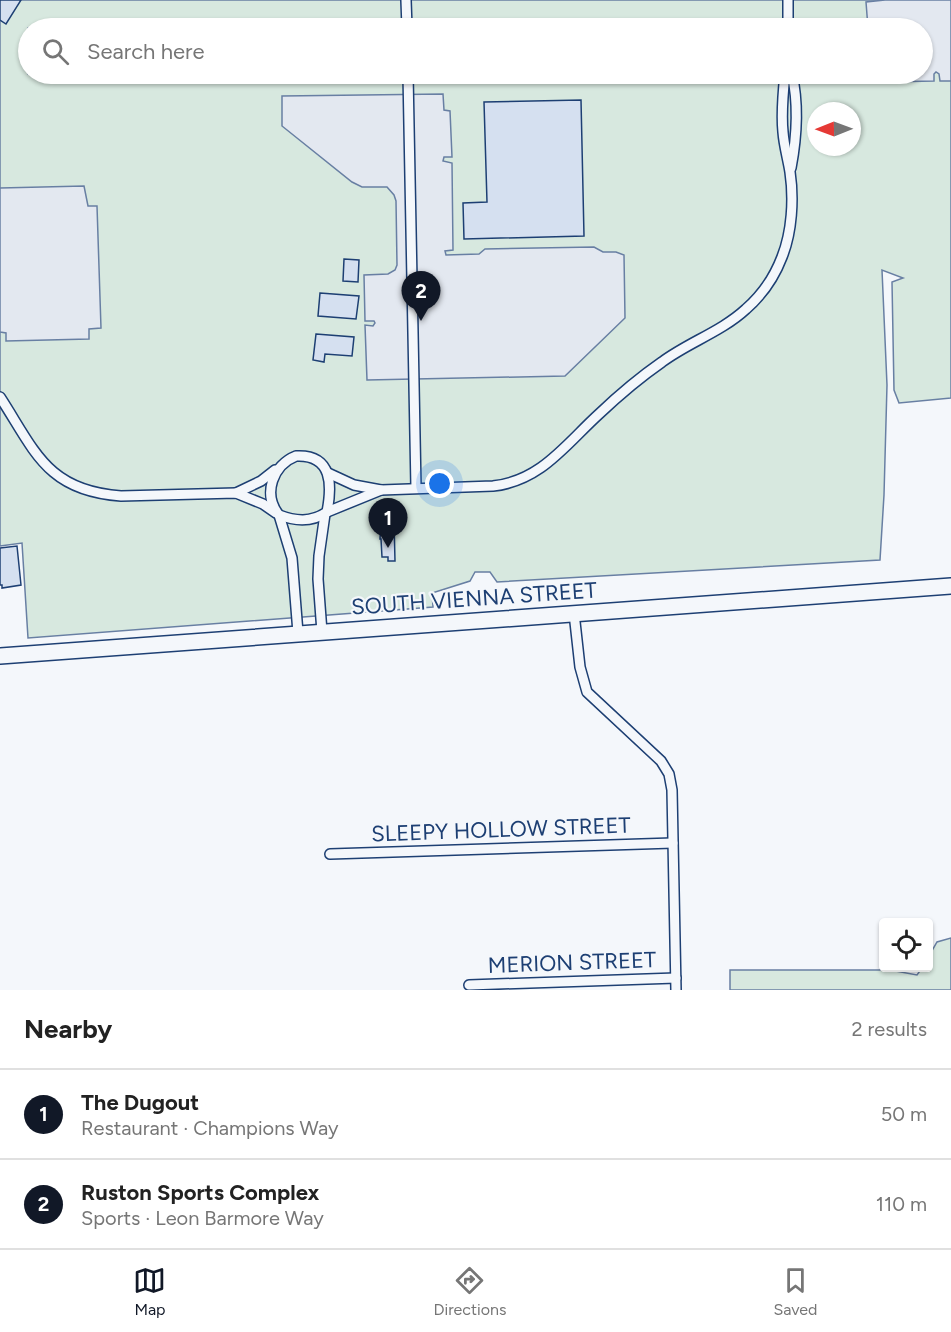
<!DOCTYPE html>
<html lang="en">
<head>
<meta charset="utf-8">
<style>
	:root { --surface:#fff; --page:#f6f6f6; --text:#222; --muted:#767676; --line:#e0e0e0; --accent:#111827 }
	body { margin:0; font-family:Figtree,sans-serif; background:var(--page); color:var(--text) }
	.controls { position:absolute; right:18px; bottom:18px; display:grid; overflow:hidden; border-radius:6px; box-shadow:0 2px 4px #0004 }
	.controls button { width:54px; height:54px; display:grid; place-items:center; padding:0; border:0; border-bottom:2px solid var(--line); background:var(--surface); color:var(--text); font:30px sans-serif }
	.compass { position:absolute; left:807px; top:102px; width:54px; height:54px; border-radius:50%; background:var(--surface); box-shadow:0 2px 4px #0004; rotate:269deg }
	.you { position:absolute; left:440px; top:484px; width:21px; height:21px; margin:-15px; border:4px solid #fff; border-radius:50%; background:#1a73e8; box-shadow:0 0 0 9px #1a73e833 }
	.badge { display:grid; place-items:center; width:39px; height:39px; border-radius:50%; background:var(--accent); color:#fff; font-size:20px; font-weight:700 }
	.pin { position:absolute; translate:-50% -50px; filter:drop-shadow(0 2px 3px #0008) }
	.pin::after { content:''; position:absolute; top:32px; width:21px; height:18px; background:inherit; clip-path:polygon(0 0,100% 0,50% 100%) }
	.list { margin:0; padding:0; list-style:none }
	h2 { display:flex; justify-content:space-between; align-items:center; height:78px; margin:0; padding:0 24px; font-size:26px }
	h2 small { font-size:20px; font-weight:400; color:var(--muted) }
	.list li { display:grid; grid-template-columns:39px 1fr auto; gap:18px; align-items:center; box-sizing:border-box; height:90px; padding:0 24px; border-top:2px solid var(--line) }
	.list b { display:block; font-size:22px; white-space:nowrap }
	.list p { margin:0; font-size:20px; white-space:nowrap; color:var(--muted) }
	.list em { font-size:20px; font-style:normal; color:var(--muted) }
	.icon { flex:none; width:33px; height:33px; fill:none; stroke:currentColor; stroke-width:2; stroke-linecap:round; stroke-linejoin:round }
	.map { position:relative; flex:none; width:951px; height:990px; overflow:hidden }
	.search { position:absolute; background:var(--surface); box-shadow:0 2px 4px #0004; left:18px; right:18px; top:18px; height:66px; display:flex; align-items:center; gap:15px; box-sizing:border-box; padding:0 21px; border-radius:33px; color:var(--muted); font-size:22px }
	.sheet { height:258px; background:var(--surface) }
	nav { display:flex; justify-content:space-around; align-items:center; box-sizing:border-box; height:84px; border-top:2px solid var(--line); background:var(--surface); font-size:16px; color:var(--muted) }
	nav a { display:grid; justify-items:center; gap:3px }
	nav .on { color:var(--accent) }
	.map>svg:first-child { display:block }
	.green { fill:#d7e8df; stroke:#687fa3; stroke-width:1.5; fill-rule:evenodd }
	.parking { fill:#e3e8f0; stroke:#687fa3; stroke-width:1.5 }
	.building { fill:#d5e0f0; stroke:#1d3f73; stroke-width:1.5 }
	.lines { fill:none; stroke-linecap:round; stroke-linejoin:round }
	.minor-casing { stroke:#1d3f73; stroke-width:12 }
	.trunk-casing { stroke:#1d3f73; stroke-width:18 }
	.minor { stroke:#f4f7fb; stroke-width:9 }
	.trunk { stroke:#f4f7fb; stroke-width:15 }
	.labels { text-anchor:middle; stroke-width:4.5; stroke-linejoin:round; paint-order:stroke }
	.street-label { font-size:22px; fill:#1d3f73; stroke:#f4f7fb }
</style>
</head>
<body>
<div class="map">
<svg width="951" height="990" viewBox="0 0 951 990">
	<rect width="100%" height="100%" fill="#f4f7fb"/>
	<g class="green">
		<path d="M0,0H951V398L899,403L894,390L892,282L903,278L882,270L887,385L884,495L880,560L497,582L490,572H475L470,581L432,593L433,607L28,638L22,543L0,546ZM28,28H922V74H28ZM816,111H852V147H816Z"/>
		<path d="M951,938V990H730V970H890L917,975L922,968H928L929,956L937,942Z"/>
	</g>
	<g class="parking">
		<path d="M885,0H951V81H940L939,74L936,72L934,74V81L887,82L884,74H922V28H868L866,2Z"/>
		<path d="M443,94L444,110L450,111L452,157H444L443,161L452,163L453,250L445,251L446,255L479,254L485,249L594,247L603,252H616L624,255L625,318L565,376L367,380L365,325L373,326L375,323L374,321H365L364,275L388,274L395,270L397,265L396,201L394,195L387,187H362L352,182L282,126V96Z"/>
		<path d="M84,186L88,206H97L101,328L89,329V339L6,341V333L0,332V188Z"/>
	</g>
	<g class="building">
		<path d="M0,0H21L6,24L0,20Z"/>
		<path d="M830,74H859V80L830,81Z"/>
		<path d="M581,100L584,236L464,239L463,203L487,202L484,102Z"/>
		<path d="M344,259L359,260L358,282L343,281Z"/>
		<path d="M320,293L359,296L356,319L318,316Z"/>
		<path d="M316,334L354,337L352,356L325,354L324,362L313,360Z"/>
		<path d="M381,521H394L395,561H388V557H382L381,539H380Z"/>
		<path d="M17,546L21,585L2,588V585H0V548Z"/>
	</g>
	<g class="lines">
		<defs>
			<g id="minor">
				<path d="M406,0L407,28"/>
				<path d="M788,0V28"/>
				<path d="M408,74L416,488"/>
				<path d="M791,168C797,136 799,105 792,74"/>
				<path d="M0,397C35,451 47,491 121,496L236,493L263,504L276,513"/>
				<path d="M296,456C333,454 332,486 327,512C311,523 295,521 279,515C262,494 273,465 296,456Z"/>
				<path d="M328,473L354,485L381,490L493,486C541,481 566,444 599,414C619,395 639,378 662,362C689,342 721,332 746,309C762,295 774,278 782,257C792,232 794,199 790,172C788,159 784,146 783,132C781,113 783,93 785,74"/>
				<path d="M236,493L261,481L275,470"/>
				<path d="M327,512L381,490"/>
				<path d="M279,515L292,558L298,633"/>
				<path d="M574,613L580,667L587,692L661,761L669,774L672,790L676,990"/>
				<path d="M322,632L318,579L319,556L325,514"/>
				<path d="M330,854L673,843"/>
				<path d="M469,985L676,978"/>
			</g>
			<path id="trunk" d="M0,656L951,586"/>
		</defs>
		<use href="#minor" class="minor-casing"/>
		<use href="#trunk" class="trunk-casing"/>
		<use href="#minor" class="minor"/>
		<use href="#trunk" class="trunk"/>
	</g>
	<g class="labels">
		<g class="street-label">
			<text transform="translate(474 598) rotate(-4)" y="8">SOUTH VIENNA STREET</text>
			<text transform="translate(501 829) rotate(-2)" y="8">SLEEPY HOLLOW STREET</text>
			<text transform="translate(572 962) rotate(-2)" y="8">MERION STREET</text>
		</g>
	</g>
</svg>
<div class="controls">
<button><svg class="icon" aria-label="locate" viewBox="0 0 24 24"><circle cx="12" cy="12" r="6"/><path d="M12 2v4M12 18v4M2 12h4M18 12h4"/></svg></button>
</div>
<svg class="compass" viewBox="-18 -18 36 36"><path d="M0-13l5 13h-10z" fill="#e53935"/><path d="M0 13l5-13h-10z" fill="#767676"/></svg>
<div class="you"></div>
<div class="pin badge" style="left:388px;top:548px">1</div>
<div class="pin badge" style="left:421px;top:321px">2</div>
<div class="search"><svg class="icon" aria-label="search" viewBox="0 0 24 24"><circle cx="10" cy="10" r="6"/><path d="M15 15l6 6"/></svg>Search here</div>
</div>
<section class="sheet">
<h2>Nearby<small>2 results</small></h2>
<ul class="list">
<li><span class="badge">1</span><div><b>The Dugout</b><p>Restaurant · Champions Way</p></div><em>50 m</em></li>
<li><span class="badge">2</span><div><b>Ruston Sports Complex</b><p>Sports · Leon Barmore Way</p></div><em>110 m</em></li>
</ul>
</section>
<nav>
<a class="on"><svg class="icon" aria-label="map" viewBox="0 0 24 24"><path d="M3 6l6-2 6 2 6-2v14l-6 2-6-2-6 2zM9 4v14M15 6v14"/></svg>Map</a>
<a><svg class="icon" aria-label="directions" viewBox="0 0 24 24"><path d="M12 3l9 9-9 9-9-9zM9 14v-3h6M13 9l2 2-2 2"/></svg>Directions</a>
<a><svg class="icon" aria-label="saved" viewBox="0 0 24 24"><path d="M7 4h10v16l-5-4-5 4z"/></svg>Saved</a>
</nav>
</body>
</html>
